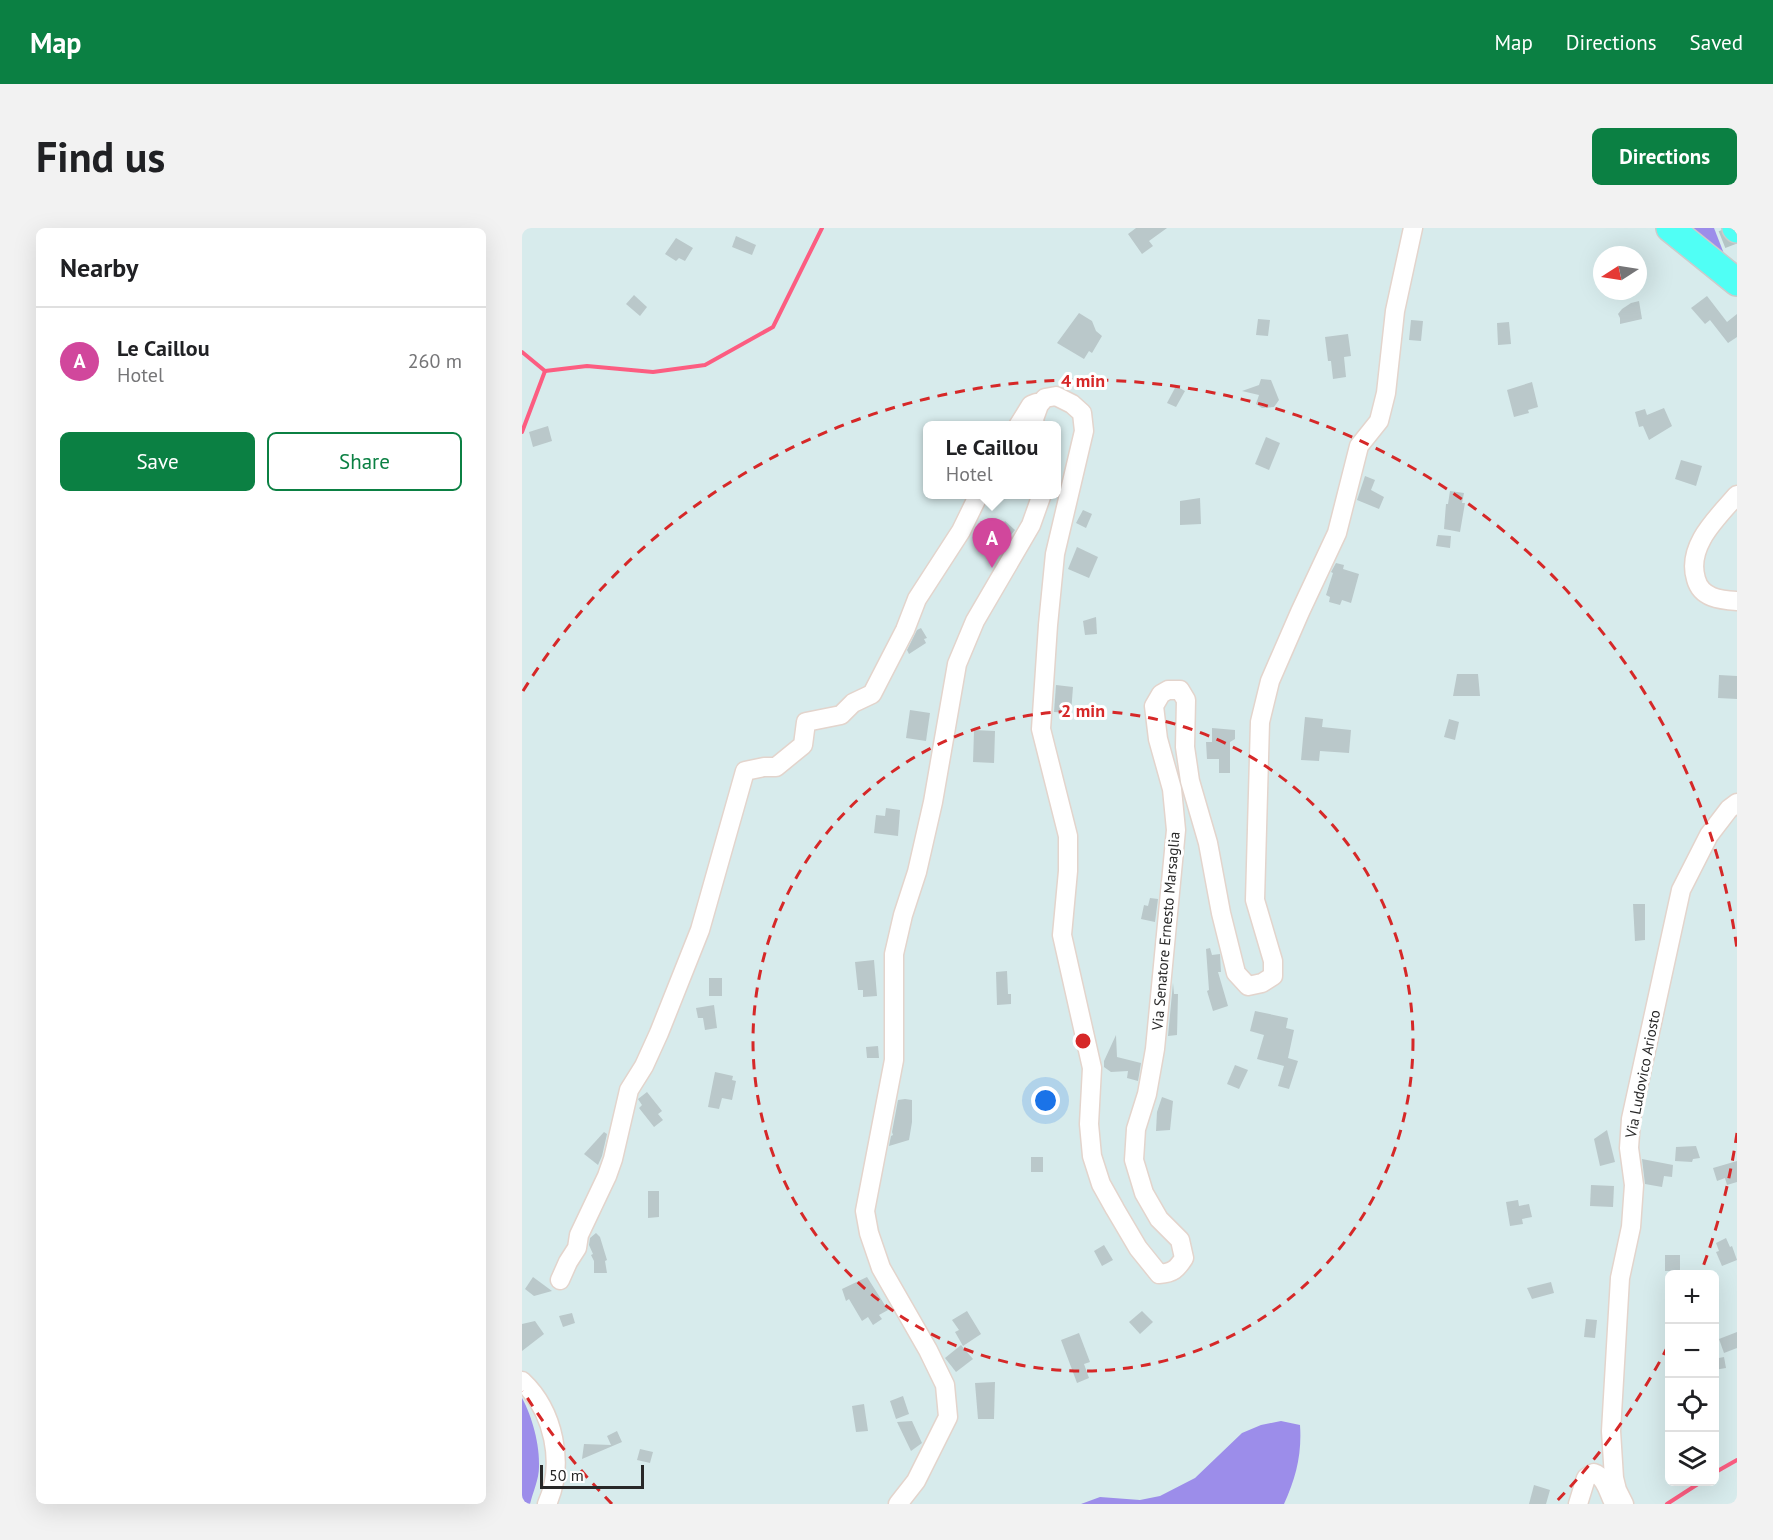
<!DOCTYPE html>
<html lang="en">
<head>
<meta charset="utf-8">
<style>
	:root { --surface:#fff; --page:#f2f2f2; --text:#202124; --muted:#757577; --line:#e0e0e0; --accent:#0b8043 }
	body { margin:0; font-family:"PT Sans",sans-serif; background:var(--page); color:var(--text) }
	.controls { position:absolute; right:18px; bottom:18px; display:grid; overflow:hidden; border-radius:9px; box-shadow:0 6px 24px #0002 }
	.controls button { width:54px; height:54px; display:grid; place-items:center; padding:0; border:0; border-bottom:2px solid var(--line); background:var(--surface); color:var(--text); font:30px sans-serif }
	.compass { position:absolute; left:1071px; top:18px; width:54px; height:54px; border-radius:50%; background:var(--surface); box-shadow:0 6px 24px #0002; rotate:258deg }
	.scale { position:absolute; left:18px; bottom:15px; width:104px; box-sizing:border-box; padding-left:6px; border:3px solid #282828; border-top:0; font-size:16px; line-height:21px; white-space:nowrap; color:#282828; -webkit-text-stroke:4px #fff; paint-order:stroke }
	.you { position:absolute; left:524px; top:873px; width:21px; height:21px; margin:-15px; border:4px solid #fff; border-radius:50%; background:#1a73e8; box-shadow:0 0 0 9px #1a73e833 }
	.badge { display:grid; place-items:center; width:39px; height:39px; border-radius:50%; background:var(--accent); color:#fff; font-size:20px; font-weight:700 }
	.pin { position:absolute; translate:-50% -50px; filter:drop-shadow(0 2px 3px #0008) }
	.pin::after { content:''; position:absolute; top:32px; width:21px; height:18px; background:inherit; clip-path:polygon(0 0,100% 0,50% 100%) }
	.popup { position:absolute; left:401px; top:193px; width:138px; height:78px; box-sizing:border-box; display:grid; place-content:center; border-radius:9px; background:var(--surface); filter:drop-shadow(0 2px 4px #0005); font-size:20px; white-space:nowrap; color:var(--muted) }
	.popup b { font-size:22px; color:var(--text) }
	.popup::after { content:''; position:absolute; left:50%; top:100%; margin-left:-12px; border:12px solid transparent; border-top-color:var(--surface) }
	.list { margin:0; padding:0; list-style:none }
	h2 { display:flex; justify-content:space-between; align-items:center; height:78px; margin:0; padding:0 24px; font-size:26px }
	h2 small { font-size:20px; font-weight:400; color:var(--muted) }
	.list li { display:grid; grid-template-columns:39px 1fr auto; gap:18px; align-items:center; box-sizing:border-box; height:108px; padding:0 24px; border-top:2px solid var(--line) }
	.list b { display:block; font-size:22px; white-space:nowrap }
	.list p { margin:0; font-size:20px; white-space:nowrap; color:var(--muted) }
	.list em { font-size:20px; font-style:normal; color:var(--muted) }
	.actions { display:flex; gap:12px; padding:18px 24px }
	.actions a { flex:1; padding:14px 0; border:2px solid var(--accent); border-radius:9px; text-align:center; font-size:21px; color:var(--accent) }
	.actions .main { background:var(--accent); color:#fff }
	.icon { flex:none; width:33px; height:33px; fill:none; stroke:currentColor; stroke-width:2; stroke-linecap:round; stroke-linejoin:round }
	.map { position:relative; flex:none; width:1215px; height:1276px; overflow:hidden; border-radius:9px }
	header { display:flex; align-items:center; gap:36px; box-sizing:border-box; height:84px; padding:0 30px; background:var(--accent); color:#fff }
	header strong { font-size:28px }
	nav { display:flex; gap:33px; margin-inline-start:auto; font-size:21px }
	.intro { display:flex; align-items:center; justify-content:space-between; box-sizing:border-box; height:144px; padding:0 36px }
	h1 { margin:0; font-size:42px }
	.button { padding:15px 27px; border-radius:9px; background:var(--accent); color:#fff; font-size:21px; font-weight:700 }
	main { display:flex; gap:36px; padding:0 36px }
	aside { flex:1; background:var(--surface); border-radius:9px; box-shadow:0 6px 24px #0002 }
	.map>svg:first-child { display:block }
	.green { fill:#9c8dea }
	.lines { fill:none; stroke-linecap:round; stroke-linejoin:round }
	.stream { stroke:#fc5d81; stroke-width:4 }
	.building { fill:#bac8ca }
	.minor-tunnel { stroke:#b4c4c5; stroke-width:18; stroke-dasharray:18 9; stroke-linecap:butt }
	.minor-casing { stroke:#e3d4cc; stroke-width:21 }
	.highway-casing { stroke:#cbcbcb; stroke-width:30 }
	.minor { stroke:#fff; stroke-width:18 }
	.highway { stroke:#50fff5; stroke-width:27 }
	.ring { fill:none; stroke:#d62828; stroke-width:3; stroke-dasharray:10 8 }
	.labels { text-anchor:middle; stroke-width:6; stroke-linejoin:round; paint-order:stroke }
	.street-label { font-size:15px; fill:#282828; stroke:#fff }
	.centre { fill:#d62828; stroke:#fff; stroke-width:3 }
	.ring-label { font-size:18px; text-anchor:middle; font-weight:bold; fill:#d62828; stroke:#fff; stroke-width:6; stroke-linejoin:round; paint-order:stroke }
</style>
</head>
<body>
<header>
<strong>Map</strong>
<nav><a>Map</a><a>Directions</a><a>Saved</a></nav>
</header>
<div class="intro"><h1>Find us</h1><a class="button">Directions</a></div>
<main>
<aside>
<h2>Nearby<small></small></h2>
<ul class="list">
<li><span class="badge" style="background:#d1479c">A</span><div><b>Le Caillou</b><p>Hotel</p></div><em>260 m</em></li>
</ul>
<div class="actions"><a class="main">Save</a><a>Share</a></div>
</aside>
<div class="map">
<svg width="1215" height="1276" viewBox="0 0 1215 1276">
	<rect width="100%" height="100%" fill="#d7ebec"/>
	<g class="green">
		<path d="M1162,0H1192L1206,36Z"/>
		<path d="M0,1170C10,1188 18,1217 17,1239C17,1251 11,1264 8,1276H0Z"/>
		<path d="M759,1193L778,1197C780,1226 774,1250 762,1276H559L578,1269L618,1272L638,1268L673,1250L720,1205L739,1197Z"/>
	</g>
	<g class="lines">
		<g class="stream">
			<path d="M0,124L23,143"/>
			<path d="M23,143L65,138L131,144L183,137L251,99L300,0"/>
			<path d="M0,204L23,143"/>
			<path d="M1192,1245L1215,1232"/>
			<path d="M1145,1276L1179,1254"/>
		</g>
	</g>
	<g class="building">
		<path d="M614,0H645L627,13L631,18L620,26L606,6Z"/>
		<path d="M214,8L234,17L230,27L210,19Z"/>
		<path d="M154,10L171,20L163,33L157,30L154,33L143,26Z"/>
		<path d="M112,67L125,79L118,88L104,76Z"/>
		<path d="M1185,68L1205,94L1215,86V109L1206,115L1188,92L1183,96L1169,80Z"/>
		<path d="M1117,73L1120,91L1098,96V90L1096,86L1100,81L1109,75Z"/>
		<path d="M557,85L570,93L574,103L580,108L570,125L567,123L562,131L535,115Z"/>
		<path d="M736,91L748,92L746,108L734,107Z"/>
		<path d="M889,92L901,93L899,113L887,112Z"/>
		<path d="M987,94L989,116L976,117L975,95Z"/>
		<path d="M826,106L829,128L822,129L824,149L811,151L809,133H806L803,109Z"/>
		<path d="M739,151L749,152L757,172L752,179L740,180L734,176L737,167L720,163L737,157Z"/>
		<path d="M1010,154L1016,179L1006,182L1007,185L992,189L985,162Z"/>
		<path d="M654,158L663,163L654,179L645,175Z"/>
		<path d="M1142,180L1150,198L1127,212L1121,198L1117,199L1113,184L1123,181L1125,187Z"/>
		<path d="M26,198L30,213L11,219L7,204Z"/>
		<path d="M744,209L758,215L747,242L733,236Z"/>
		<path d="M1159,232L1180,238L1174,258L1153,251Z"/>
		<path d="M843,248L853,252L849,262L862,269L857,281L835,272Z"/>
		<path d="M928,263L942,265L940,275H943L938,304L922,301L924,276H926Z"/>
		<path d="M678,270L679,296L658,297V273Z"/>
		<path d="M561,282L570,286L564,300L554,295Z"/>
		<path d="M483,293L493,302L474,325L463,315Z"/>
		<path d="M916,307L929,308L928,320L914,318Z"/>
		<path d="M555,319L576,329L567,350L546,341Z"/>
		<path d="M814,335L822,337L821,341L837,346L829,375L820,372L818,377L807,374L808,369L804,367L811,345L809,344Z"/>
		<path d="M574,389L575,406L563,407L561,393Z"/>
		<path d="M399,400L405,410L402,411L404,415L387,426L385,422L395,402Z"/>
		<path d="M935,446H956L958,468H931Z"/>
		<path d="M1197,447L1215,448V471L1196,470Z"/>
		<path d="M534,457L551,459L549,485L532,484Z"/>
		<path d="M388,482L408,485L404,513L384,510Z"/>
		<path d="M783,489L801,491L800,499L829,502L827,525L798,523L797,533L779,532Z"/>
		<path d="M927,491L937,494L933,512L922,509Z"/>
		<path d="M690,500L713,502V511L708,514V545H697V531H685L684,514H690Z"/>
		<path d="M452,502L473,503L472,535L451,534Z"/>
		<path d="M364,580L378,582L376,608L352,605L354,587L363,588Z"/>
		<path d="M628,670L636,671L633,694L619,691L622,677L626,678Z"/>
		<path d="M1111,676H1123V712L1113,713Z"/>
		<path d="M688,720L690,727L698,726L699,744H696L706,778L691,783L685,763L687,762L684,721Z"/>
		<path d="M352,732L355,768L341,769V762H336L333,734Z"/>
		<path d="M485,743L486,766H489V776L475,777L474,744Z"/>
		<rect x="187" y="750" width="13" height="18"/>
		<path d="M651,755L652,766H656L655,807L646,808Z"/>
		<path d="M192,777L195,800L183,802L181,790H176L174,780Z"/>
		<path d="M733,783L766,790L764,800L772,802L766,830L776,833L767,861L756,858L762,838L735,831L742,807L728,803Z"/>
		<path d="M594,807L595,829L619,835L616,853L605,850L606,843L589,844L582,839V833Z"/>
		<path d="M356,818L357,830H345L344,819Z"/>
		<path d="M713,837L726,842L717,861L705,856Z"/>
		<path d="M193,844L211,848L210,852L214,853L210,872L200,870L197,881L186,879Z"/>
		<path d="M125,864L140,883L136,886L141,892L132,899L117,880L120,877L116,871Z"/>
		<path d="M640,869L651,873L648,902L634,903L635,884Z"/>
		<path d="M383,871L390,872V894L387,912L367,918L369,908L371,907L370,904L376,872Z"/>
		<path d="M1085,902L1093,934L1078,938L1072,911Z"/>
		<path d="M82,904L85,906L80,928L76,937L62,926Z"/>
		<path d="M1174,918L1178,930L1171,931L1170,934L1153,933L1154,919Z"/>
		<rect x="509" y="929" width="12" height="15"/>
		<path d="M1120,931L1151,937L1150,949L1142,948L1140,959L1123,956Z"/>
		<path d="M1215,933V954L1205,957L1203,950L1195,953L1191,940Z"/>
		<path d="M1069,957L1092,958L1091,979L1068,978Z"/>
		<path d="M126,963H137V989L126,990Z"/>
		<path d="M996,972L997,978L1007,976L1010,989L1000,991L1001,996L988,998L984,974Z"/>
		<path d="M74,1005L78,1009L85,1032L83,1033L85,1045H72V1033L69,1027L71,1026L67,1017L68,1010Z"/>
		<path d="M1204,1010L1208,1019L1210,1018L1215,1032L1200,1038L1194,1024L1197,1023L1194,1015Z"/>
		<path d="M582,1017L591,1032L580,1038L572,1023Z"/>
		<rect x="1143" y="1027" width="15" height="16"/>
		<path d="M11,1049L30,1063L12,1068L3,1061Z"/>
		<path d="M345,1049L366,1082L357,1087L360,1091L351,1097L346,1089L340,1093L327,1071L324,1073L320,1061Z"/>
		<path d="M1029,1054L1032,1065L1010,1071L1005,1060Z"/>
		<path d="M445,1083L459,1106L441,1118L433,1104L437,1102L430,1092Z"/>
		<path d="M620,1083L631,1094L618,1106L607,1094Z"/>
		<path d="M50,1085L53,1095L41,1099L37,1088Z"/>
		<path d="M1064,1091L1075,1092L1073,1110L1062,1109Z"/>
		<path d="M13,1093L22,1106L0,1123V1096Z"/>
		<path d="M1215,1104V1120L1202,1125L1197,1111Z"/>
		<path d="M557,1105L568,1134L562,1136L567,1150L555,1155L539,1112Z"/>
		<path d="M439,1117L451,1131L434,1144L423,1130Z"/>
		<path d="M1202,1129L1204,1140L1192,1142V1131Z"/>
		<path d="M473,1154L472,1191H456L453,1155Z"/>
		<path d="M381,1168L387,1186L374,1191L368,1173Z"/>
		<path d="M342,1176L346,1203L334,1204L330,1178Z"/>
		<path d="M390,1193L400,1215L389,1223L375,1194Z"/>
		<path d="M95,1203L100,1214L60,1231L62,1216L89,1217L85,1208Z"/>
		<path d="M118,1221L131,1224L128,1235L115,1232Z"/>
		<path d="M1012,1257L1028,1262L1024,1276H1007Z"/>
	</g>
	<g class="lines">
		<path class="minor-tunnel" d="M1205,0L1215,25"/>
		<defs>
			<g id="minor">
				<path d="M496,198L509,177L514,175"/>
				<path d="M513,198L512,191L517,177L523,170L534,168L550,176L560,185L562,203L533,326L526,397L519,501L546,608V643L540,707L570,840L567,896L570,928L579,956L593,981L616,1020L637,1046C651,1045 655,1041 662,1030L658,1012L637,991L622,965L612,932L614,901L625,866L633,821L654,602L650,561L636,511L632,478L639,466L646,462H658L664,472L663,519L668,553L686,615L699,685L714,745L726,758L740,755L751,748V733L733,672L738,494L748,453L778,384L815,305L837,218L857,193L864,165L873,83L891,0"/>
				<path d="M1215,267C1195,290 1164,318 1174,351C1179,370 1198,372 1215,373"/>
				<path d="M38,1052L46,1034L55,1020L57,1007L85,948L91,931L107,862L122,838L137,805L178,702L223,543L242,539H254L281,517L284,494L319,487L331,475L350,466L383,402L395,371L439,303L457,266"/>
				<path d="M0,1153C32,1183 43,1236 25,1276"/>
				<path d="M376,1276L394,1253L426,1189L423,1157L406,1122L359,1040L347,1005L343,983L372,832V726L381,687L395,644L411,574L435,436L453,393L509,297L520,266"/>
				<path d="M1056,1276L1064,1250L1072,1245C1082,1248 1086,1262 1090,1271"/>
				<path d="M1102,1276L1095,1262L1092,1250L1089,1203L1098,1050L1109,999L1112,957L1107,920L1109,891L1159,662L1187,607L1207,581L1215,575"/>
			</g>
			<g id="highway">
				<path d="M1148,0L1215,54"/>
				<path d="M1214,0L1215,1"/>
			</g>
		</defs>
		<use href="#minor" class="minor-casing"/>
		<use href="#highway" class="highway-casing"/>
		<use href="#minor" class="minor"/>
		<use href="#highway" class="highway"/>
	</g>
	<g class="ring">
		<circle cx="561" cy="813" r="330"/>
		<path d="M1215 905A660 660 0 0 1 1179 1044M1146 1118A660 660 0 0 1 1032 1276M90 1276A660 660 0 0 1 1 1163M1 463A660 660 0 0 1 1215 721"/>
	</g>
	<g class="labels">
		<g class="street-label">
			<text transform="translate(644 703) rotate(-85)" y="5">Via Senatore Ernesto Marsaglia</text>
			<text transform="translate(1121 846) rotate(-79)" y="5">Via Ludovico Ariosto</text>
		</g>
	</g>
	<circle cx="561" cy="813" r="9" class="centre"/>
	<g class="ring-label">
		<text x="561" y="159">4 min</text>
		<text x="561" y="489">2 min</text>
	</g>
</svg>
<div class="controls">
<button>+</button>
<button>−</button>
<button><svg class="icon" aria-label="locate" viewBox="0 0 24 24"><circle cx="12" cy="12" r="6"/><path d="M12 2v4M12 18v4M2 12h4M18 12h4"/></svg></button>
<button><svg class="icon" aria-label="layers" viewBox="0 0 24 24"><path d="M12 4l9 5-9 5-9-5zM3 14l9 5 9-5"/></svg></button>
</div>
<svg class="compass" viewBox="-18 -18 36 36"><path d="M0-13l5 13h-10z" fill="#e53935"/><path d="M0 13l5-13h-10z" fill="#757577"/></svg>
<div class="scale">50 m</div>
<div class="you"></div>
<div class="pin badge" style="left:470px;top:340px;background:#d1479c">A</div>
<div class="popup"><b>Le Caillou</b>Hotel</div>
</div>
</main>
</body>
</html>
